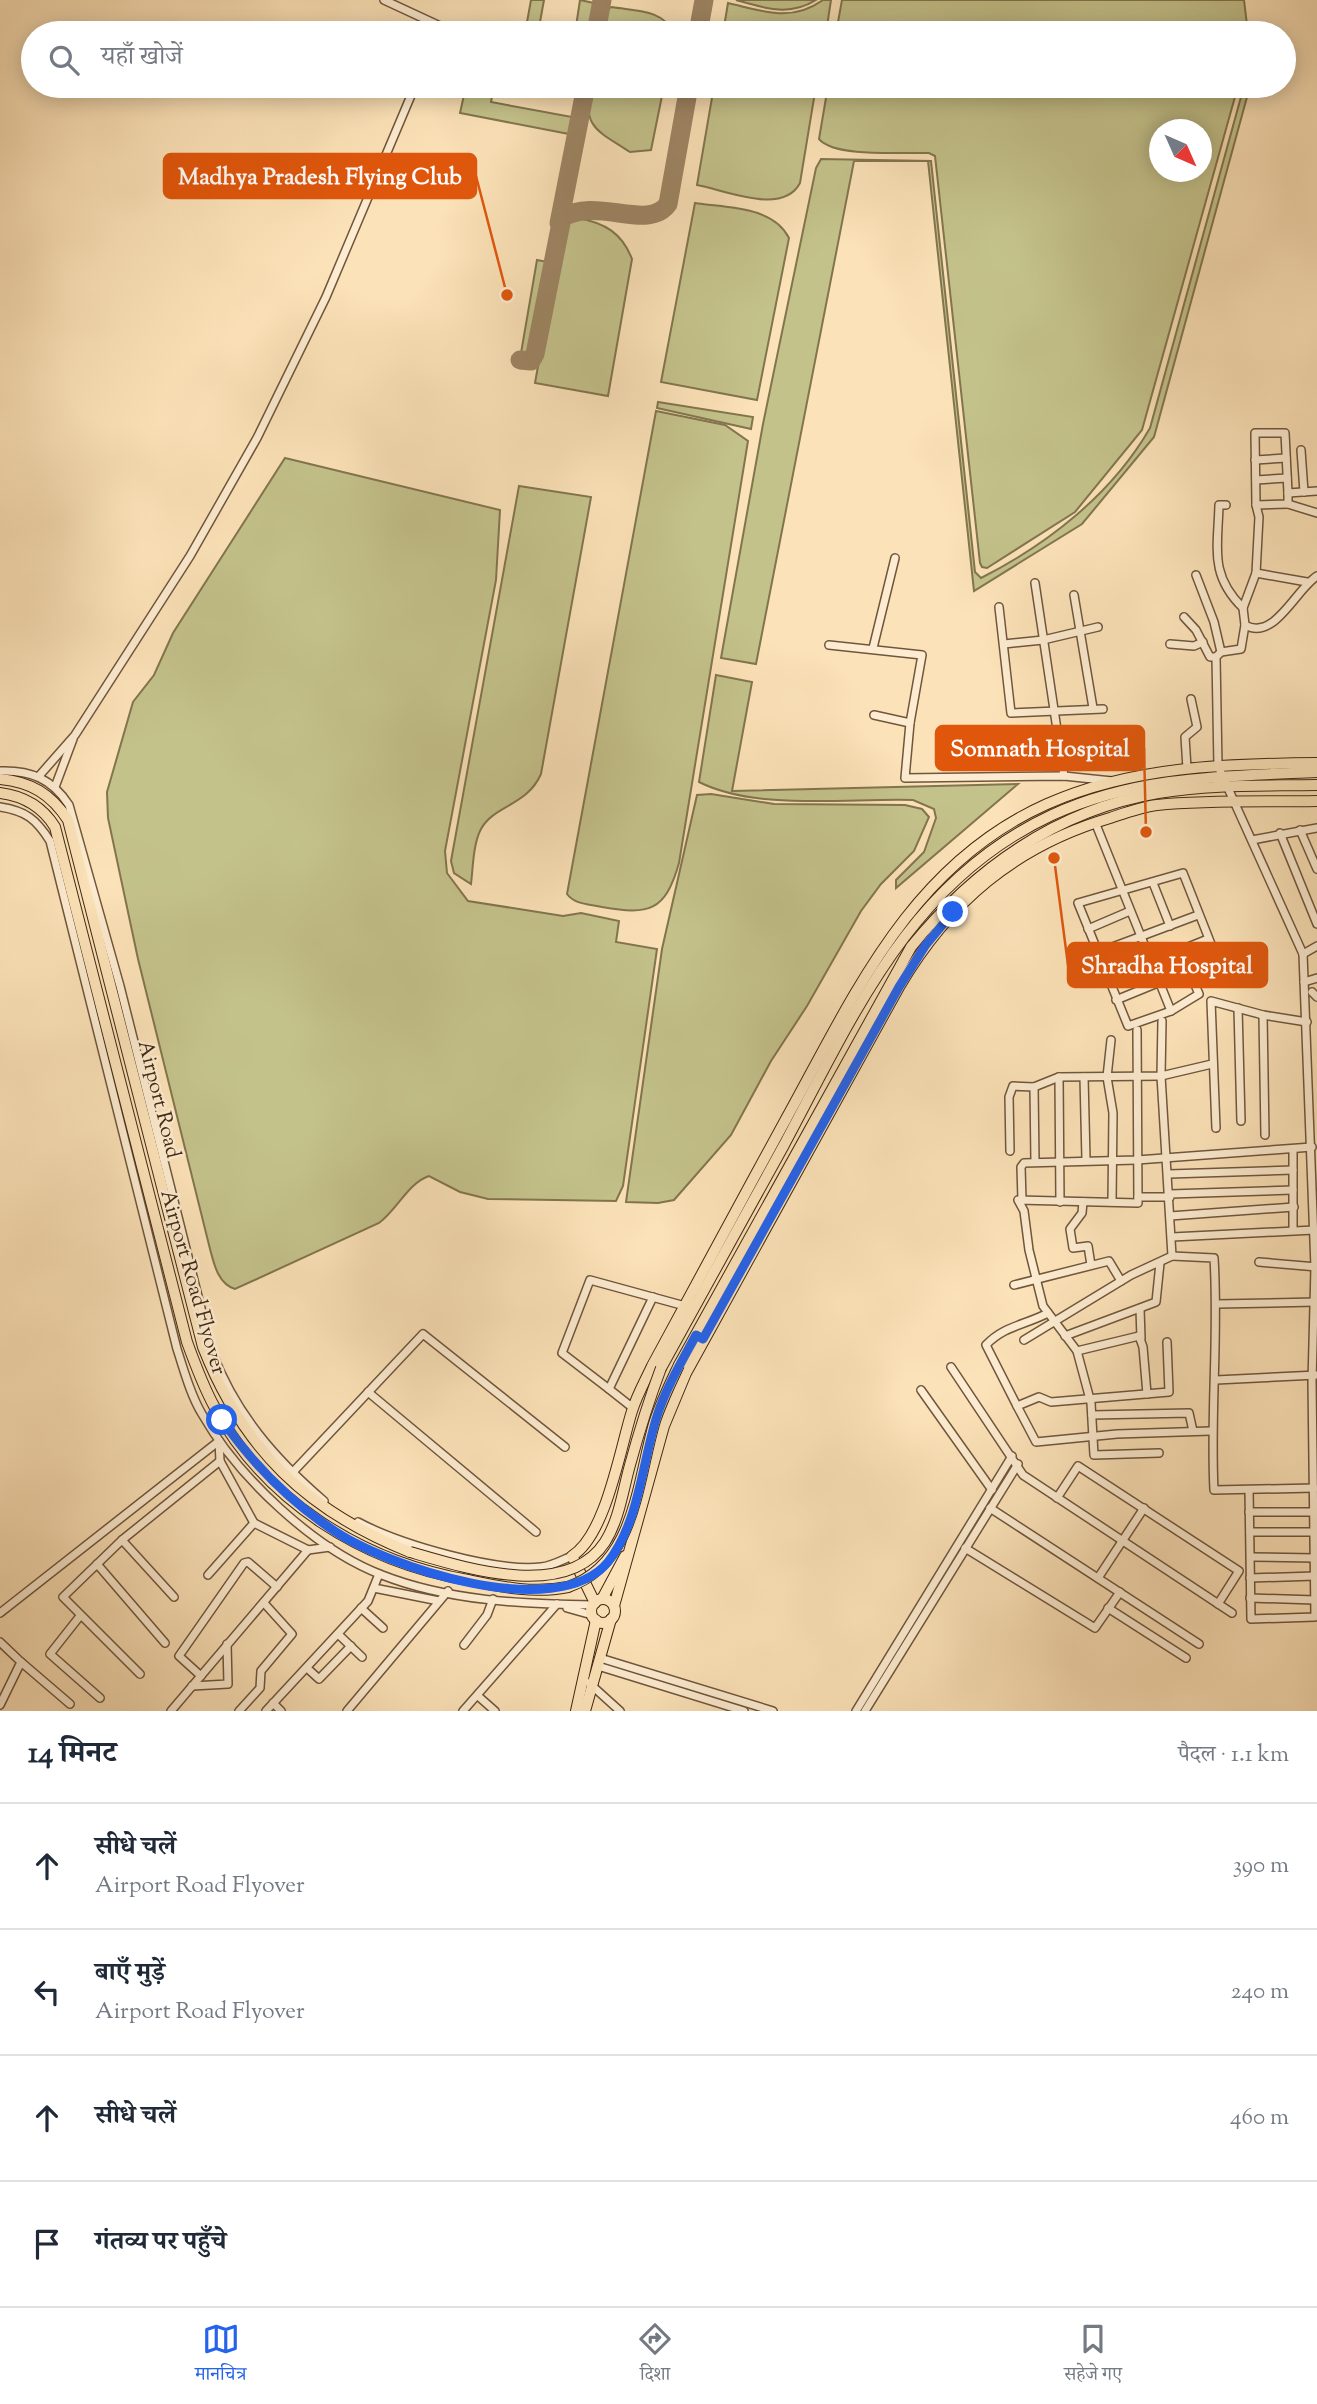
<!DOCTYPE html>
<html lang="hi">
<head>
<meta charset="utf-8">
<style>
	:root { --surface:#fff; --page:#f6f6f7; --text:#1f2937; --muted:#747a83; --line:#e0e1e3; --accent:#2563eb }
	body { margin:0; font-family:"Sorts Mill Goudy","Noto Serif Devanagari",serif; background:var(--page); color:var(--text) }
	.compass { position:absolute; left:1149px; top:119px; width:63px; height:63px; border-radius:50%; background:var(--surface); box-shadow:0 4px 18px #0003; rotate:135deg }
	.stop { position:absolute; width:21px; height:21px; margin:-16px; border:5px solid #2563eb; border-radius:50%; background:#fff }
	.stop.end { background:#2563eb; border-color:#fff; box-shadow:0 2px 7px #0008 }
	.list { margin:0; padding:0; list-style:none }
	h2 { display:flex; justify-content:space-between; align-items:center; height:91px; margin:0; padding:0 28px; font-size:30px }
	h2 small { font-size:23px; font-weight:400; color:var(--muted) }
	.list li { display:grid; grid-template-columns:46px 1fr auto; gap:21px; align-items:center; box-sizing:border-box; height:126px; padding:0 28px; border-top:2px solid var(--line) }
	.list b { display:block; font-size:26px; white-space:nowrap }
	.list p { margin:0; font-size:23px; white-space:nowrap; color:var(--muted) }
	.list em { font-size:23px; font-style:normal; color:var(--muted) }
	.icon { flex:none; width:38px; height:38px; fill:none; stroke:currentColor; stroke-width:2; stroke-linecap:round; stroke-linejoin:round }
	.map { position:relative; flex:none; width:1317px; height:1711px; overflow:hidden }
	.search { position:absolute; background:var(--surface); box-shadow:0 4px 18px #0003; left:21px; right:21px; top:21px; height:77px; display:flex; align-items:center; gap:18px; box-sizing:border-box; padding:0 24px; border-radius:38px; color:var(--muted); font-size:26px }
	.sheet { height:595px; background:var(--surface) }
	nav { display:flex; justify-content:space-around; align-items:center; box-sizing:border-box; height:98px; border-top:2px solid var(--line); background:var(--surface); font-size:19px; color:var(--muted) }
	nav a { display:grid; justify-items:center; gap:4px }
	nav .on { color:var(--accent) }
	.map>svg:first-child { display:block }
	.green { fill:#c4c28b; stroke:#82754e; stroke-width:2; fill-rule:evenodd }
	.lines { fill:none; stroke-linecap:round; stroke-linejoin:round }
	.taxiway { stroke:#9e8564; stroke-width:19 }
	.minor-casing { stroke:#70563b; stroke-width:10 }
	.major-casing { stroke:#412811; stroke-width:12 }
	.minor { stroke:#fdecd1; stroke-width:7 }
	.major { stroke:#fce2b8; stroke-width:10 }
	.major-bridge-casing { stroke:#412811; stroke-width:12; stroke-linecap:butt }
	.major-bridge { stroke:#fce2b8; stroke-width:10 }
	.route { stroke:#2563eb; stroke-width:9 }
	.labels { text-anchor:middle; stroke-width:5; stroke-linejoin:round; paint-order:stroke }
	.street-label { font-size:21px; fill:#412811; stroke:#fdecd1 }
	.leader { fill:none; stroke:#e0570c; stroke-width:2.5 }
	.callout-dot { fill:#e0570c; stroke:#fdecd1; stroke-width:2.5 }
	.callout { fill:#e0570c; stroke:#e0570c; stroke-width:2.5 }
	.callout-label { font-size:23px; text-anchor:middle; font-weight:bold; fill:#fff }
</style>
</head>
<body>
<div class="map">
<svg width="1317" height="1711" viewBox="0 0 1317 1711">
	<rect width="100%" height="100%" fill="#fce2b8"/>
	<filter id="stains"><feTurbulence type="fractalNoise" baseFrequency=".00286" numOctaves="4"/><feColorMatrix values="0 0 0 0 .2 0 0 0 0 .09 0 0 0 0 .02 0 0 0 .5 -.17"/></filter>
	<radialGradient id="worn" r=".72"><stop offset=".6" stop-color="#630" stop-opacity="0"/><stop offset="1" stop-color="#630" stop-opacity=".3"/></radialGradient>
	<g class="green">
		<path d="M531,0H544L538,33H525Z"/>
		<path d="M580,0L594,3L590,33H575Z"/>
		<path d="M736,0H816C789,17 764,8 736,0Z"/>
		<path d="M823,0H831L826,33H723L728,3C763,11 791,23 823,0Z"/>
		<path d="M842,0H1244L1248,33H836Z"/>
		<path d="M612,7C634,11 664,9 673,33H601L606,9Z"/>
		<path d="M466,86H494L491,102L572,117L569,134L460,113Z"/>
		<path d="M590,86H664L651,150L630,152C598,131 582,128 590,86Z"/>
		<path d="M714,86H816L800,183C783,216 725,190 697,185Z"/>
		<path d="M828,86H1238L1142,430L1075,512L987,568L982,567L980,563L935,156L929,153C903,152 835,158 819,139ZM1160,130H1202V172H1160Z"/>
		<path d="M1244,86H1250L1154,437L1082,524L974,591L928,161H854L756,664L721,658L763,424L816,168L821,159L931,161L975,572L981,578C1048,544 1112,494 1150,428Z"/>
		<path d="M695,203C727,208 773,206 789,238L757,400L661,382Z"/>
		<path d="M578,218C605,223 622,233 632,259L608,396L535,383L561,236L569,223Z"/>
		<path d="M537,260L548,262L532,347L525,354L521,353Z"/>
		<path d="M658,402L753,417L751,429L657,408Z"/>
		<path d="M656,411L725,425L748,441L679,863C665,912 649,915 602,907C590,904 575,905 567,894Z"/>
		<path d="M285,458L500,510L496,580L445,851L447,873L468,901L563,916L581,913L619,921L616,942L657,949L623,1186L616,1201L488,1199L460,1192L429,1176C408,1183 397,1210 379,1223L235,1289C218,1284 214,1264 210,1249L138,959L108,818L107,792L133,702L154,675L173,633Z"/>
		<path d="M519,486L591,497L541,774C527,806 494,805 481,829C473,844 473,868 471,884L454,873L451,861Z"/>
		<path d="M716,675L752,682L732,791L1018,784L896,888V880L924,852L936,818L934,809L913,800C847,798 757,811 699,782Z"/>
		<path d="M711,794L774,804L905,805L922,809L929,817L914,851L881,884L861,911L807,1006L771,1061L731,1135L674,1200L658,1203L626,1202L662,949L697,795Z"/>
	</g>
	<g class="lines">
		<g class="taxiway">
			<path d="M596,33L602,0"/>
			<path d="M698,33L704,0"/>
			<path d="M559,223L586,86"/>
			<path d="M520,360L531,361L535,354L562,218C597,196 648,232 668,204L689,86"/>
		</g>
		<defs>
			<g id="minor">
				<path d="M384,0L440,26L437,33"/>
				<path d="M1301,450L1304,492"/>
				<path d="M1255,460L1286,458"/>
				<path d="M1256,480L1287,478"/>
				<path d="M1317,491L1288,493L1285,433H1255L1256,505L1259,517L1256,573L1243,608L1245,625C1274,642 1296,589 1317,576"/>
				<path d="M1288,504L1317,513"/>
				<path d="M1226,505H1219C1218,547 1209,575 1243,608"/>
				<path d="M1256,505L1288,504V493"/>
				<path d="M1256,573L1307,582"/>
				<path d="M1196,575L1214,622L1221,652"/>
				<path d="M1035,583L1064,776"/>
				<path d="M1074,595L1093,708"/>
				<path d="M999,607L1011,713L1103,709"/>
				<path d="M1184,617L1196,630L1210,657H1216"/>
				<path d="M1245,625L1241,649L1221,652L1216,657L1218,766L1303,954L1315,1267L1312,1382L1315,1617L1251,1619L1249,1490"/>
				<path d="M1004,644L1043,640L1098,627"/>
				<path d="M1170,644L1194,646L1203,642"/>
				<path d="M829,645L922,655L910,723L905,778L1064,776L1112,781"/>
				<path d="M873,648L895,558"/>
				<path d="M874,715L910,723"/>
				<path d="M1012,758L1115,755"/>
				<path d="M1187,768L1185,737L1197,727L1191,699"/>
				<path d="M0,771C31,770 52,779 69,805L120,986L212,1352C236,1414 274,1458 324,1501"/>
				<path d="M39,776L75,735L190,556L257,438L326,297L415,86"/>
				<path d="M55,787L73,739"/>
				<path d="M0,807C26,811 36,819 50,841L177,1349C184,1370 190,1394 202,1414C238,1477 314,1549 382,1575C448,1601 523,1604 593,1605"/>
				<path d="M1095,822L1171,1011"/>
				<path d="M1300,830L1317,869"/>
				<path d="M1280,833L1317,924"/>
				<path d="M1252,840L1317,828"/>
				<path d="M1153,883L1170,926"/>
				<path d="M1088,929L1130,911"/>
				<path d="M1180,951L1199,994L1171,1011L1128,1026L1078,903L1183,873L1226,982"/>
				<path d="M1099,952L1198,915"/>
				<path d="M1303,954L1317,946"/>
				<path d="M1109,979L1208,939"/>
				<path d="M1304,982L1317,978"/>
				<path d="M1312,992L1317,997"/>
				<path d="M1116,1000L1160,982"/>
				<path d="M1238,1008L1241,1121"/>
				<path d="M1263,1015L1265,1135"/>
				<path d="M1137,1030L1138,1203L1018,1200L1024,1211L1029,1250L1043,1306L1077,1351L1091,1403L1094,1455L1159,1453"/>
				<path d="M1111,1040L1107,1077L1113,1113L1112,1202"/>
				<path d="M1059,1077L1060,1202"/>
				<path d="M1084,1077L1086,1160"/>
				<path d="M1034,1087L1035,1162"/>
				<path d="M1216,1128L1211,1001L1263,1015L1307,1022"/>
				<path d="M1293,1149V1230"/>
				<path d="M1010,1151L1009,1097L1013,1086L1034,1087L1059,1077L1161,1076L1212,1064"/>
				<path d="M1169,1174L1293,1170"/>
				<path d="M1170,1194L1293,1190"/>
				<path d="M1138,1197H1170"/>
				<path d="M1022,1200L1021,1167L1024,1163L1137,1160L1312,1147"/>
				<path d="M1083,1202L1082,1213L1070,1229L1073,1248L1088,1246L1091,1265"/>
				<path d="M1170,1216L1294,1207"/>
				<path d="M1172,1237L1314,1230"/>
				<path d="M1172,1256L1214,1258C1219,1336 1210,1413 1214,1490L1314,1488"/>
				<path d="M1259,1262L1317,1267"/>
				<path d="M1014,1285L1109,1261L1121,1281"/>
				<path d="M1217,1304L1316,1302"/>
				<path d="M1140,1309L1141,1338"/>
				<path d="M1048,1313C1025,1325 1004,1326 986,1345L1017,1406L1039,1397L1051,1402L1169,1392L1167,1342"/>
				<path d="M1065,1336L1156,1302L1160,1263"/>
				<path d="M1024,1340L1131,1275L1172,1256L1161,1076L1162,1021"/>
				<path d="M1077,1351L1139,1336L1143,1347L1147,1394"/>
				<path d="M951,1367L1023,1475L1232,1613"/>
				<path d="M1216,1380L1317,1375"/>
				<path d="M609,1389L562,1353L590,1280L685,1306"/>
				<path d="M921,1390L992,1490"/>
				<path d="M368,1392L536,1532"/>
				<path d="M1017,1406L1036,1442L1117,1434L1211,1431"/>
				<path d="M633,1408L609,1389L653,1297"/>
				<path d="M1092,1415L1189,1413L1193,1431"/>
				<path d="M219,1441L220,1461L254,1523L308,1550L330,1547"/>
				<path d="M292,1473L423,1334L565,1447"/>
				<path d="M1057,1498L1078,1466L1239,1571L1218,1604"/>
				<path d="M990,1508L1199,1644"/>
				<path d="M1249,1512H1315"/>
				<path d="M358,1522C399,1544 495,1572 541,1567C552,1566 562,1560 572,1556"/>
				<path d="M1250,1532H1315"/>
				<path d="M122,1540L174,1597"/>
				<path d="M965,1548L1095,1628L1120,1592"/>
				<path d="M1251,1557L1315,1558"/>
				<path d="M97,1564L165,1643"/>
				<path d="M208,1575L254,1523"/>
				<path d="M1098,1578L1144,1508"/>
				<path d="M1250,1578L1315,1576"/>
				<path d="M374,1588L439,1601"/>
				<path d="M1250,1598L1315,1600"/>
				<path d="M361,1608L383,1628"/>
				<path d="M567,1608L592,1615"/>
				<path d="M1108,1608L1186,1658"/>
				<path d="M0,1613L219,1441"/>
				<path d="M80,1616L50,1654L100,1698"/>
				<path d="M338,1634L362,1657"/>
				<path d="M0,1642L21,1662L0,1705"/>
				<path d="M464,1645L487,1615L493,1599"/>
				<path d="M600,1658L773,1711"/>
				<path d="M21,1662L70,1704"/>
				<path d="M598,1666L744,1711"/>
				<path d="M307,1668L319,1679L351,1646"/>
				<path d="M140,1674L63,1597L122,1540L220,1461"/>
				<path d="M201,1676L179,1656L244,1563L248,1562L277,1587"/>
				<path d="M589,1683L620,1711"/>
				<path d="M192,1686L228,1684L227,1644"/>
				<path d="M478,1696L495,1711"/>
				<path d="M273,1703L281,1711"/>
				<path d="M171,1711L308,1550"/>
				<path d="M239,1711L260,1688L261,1671L292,1634L264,1603"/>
				<path d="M266,1711L368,1601L379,1574"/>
				<path d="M347,1711L448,1591"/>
				<path d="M463,1711L557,1604"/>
				<path d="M856,1711L1012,1456"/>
				<path d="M865,1711L1018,1464"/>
			</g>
			<g id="major">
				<path d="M0,779C31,782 51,794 68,820L203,1347C243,1449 307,1511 410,1552"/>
				<path d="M0,793C24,796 42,806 55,827L187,1342C195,1364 203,1386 214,1406C265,1502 364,1562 468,1580C502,1587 534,1594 568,1587"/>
				<path d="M679,1365L911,947C974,869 1057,810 1158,793C1210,784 1264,786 1317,785"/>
				<path d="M661,1368C702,1293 743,1219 784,1145C854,1014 910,881 1052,815C1136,776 1226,776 1317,772"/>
				<path d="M602,1599L625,1556"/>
				<circle cx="603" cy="1611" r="12"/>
				<path d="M595,1603L572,1556C606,1535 620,1449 632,1411C637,1395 645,1381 652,1366C697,1283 741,1201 786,1119C854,996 910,865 1047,804C1133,766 1225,764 1317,763"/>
				<path d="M614,1606L664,1426L686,1373L899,987C949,902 1015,846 1110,818C1125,813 1141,807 1157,805C1210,800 1264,802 1317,801"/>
				<path d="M576,1711L596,1620"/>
				<path d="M585,1711L611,1619"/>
			</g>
		</defs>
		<use href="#minor" class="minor-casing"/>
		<use href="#major" class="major-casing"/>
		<use href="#minor" class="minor"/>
		<use href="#major" class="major"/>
		<defs>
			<g id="major-bridge">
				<path d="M410,1552C465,1568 567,1601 605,1542C619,1520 623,1490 630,1465C639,1432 649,1400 661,1368"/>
				<path d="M568,1587C635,1564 637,1483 654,1424C660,1404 670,1384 679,1365"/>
			</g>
		</defs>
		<use href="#major-bridge" class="major-bridge-casing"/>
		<use href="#major-bridge" class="major-bridge"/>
	</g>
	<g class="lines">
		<path class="route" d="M222,1420C252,1463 286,1498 330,1528C385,1567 557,1624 608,1562C639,1523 642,1463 657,1416C666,1388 682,1361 696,1335L703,1339L899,987L925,946L953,912"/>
	</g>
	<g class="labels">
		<g class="street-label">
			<text transform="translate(160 1099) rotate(76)" y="7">Airport Road</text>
			<text transform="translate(194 1282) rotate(74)" y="7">Airport Road Flyover</text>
		</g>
	</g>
	<path class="leader" d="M507 295L476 176M1146 832L1144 748M1054 858L1068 965"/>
	<g class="callout-dot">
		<circle cx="507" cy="295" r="7"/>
		<circle cx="1146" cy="832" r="7"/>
		<circle cx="1054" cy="858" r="7"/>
	</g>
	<g class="callout">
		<rect x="164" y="154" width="312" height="44" rx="7"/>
		<rect x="936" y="726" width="208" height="44" rx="7"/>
		<rect x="1068" y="943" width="199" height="44" rx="7"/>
	</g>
	<g class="callout-label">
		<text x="320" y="184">Madhya Pradesh Flying Club</text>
		<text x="1040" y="756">Somnath Hospital</text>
		<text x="1167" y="973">Shradha Hospital</text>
	</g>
	<rect width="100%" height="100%" filter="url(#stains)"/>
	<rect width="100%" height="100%" fill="url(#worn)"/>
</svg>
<svg class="compass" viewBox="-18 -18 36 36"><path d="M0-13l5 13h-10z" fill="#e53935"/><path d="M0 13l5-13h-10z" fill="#747a83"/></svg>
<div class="stop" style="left:222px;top:1420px"></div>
<div class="stop end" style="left:953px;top:912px"></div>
<div class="search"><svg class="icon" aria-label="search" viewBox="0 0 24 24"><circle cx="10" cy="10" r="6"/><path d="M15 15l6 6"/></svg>यहाँ खोजें</div>
</div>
<section class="sheet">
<h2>14 मिनट<small>पैदल · 1.1 km</small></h2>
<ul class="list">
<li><svg class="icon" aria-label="ahead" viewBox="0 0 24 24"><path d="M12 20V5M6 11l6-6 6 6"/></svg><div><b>सीधे चलें</b><p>Airport Road Flyover</p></div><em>390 m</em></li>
<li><svg class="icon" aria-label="left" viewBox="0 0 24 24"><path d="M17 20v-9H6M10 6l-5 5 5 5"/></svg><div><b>बाएँ मुड़ें</b><p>Airport Road Flyover</p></div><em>240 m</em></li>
<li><svg class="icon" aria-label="ahead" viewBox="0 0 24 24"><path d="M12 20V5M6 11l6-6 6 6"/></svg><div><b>सीधे चलें</b></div><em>460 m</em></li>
<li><svg class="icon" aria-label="arrive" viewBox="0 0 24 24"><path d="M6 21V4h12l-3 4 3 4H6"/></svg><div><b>गंतव्य पर पहुँचे</b></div></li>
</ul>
</section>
<nav>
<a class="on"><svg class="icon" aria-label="map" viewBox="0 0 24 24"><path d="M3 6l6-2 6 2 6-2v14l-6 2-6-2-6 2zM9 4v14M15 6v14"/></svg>मानचित्र</a>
<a><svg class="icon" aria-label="directions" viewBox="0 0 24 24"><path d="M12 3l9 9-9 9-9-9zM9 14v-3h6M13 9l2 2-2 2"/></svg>दिशा</a>
<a><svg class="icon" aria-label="saved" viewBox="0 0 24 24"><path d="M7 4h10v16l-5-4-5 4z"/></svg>सहेजे गए</a>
</nav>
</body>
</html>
